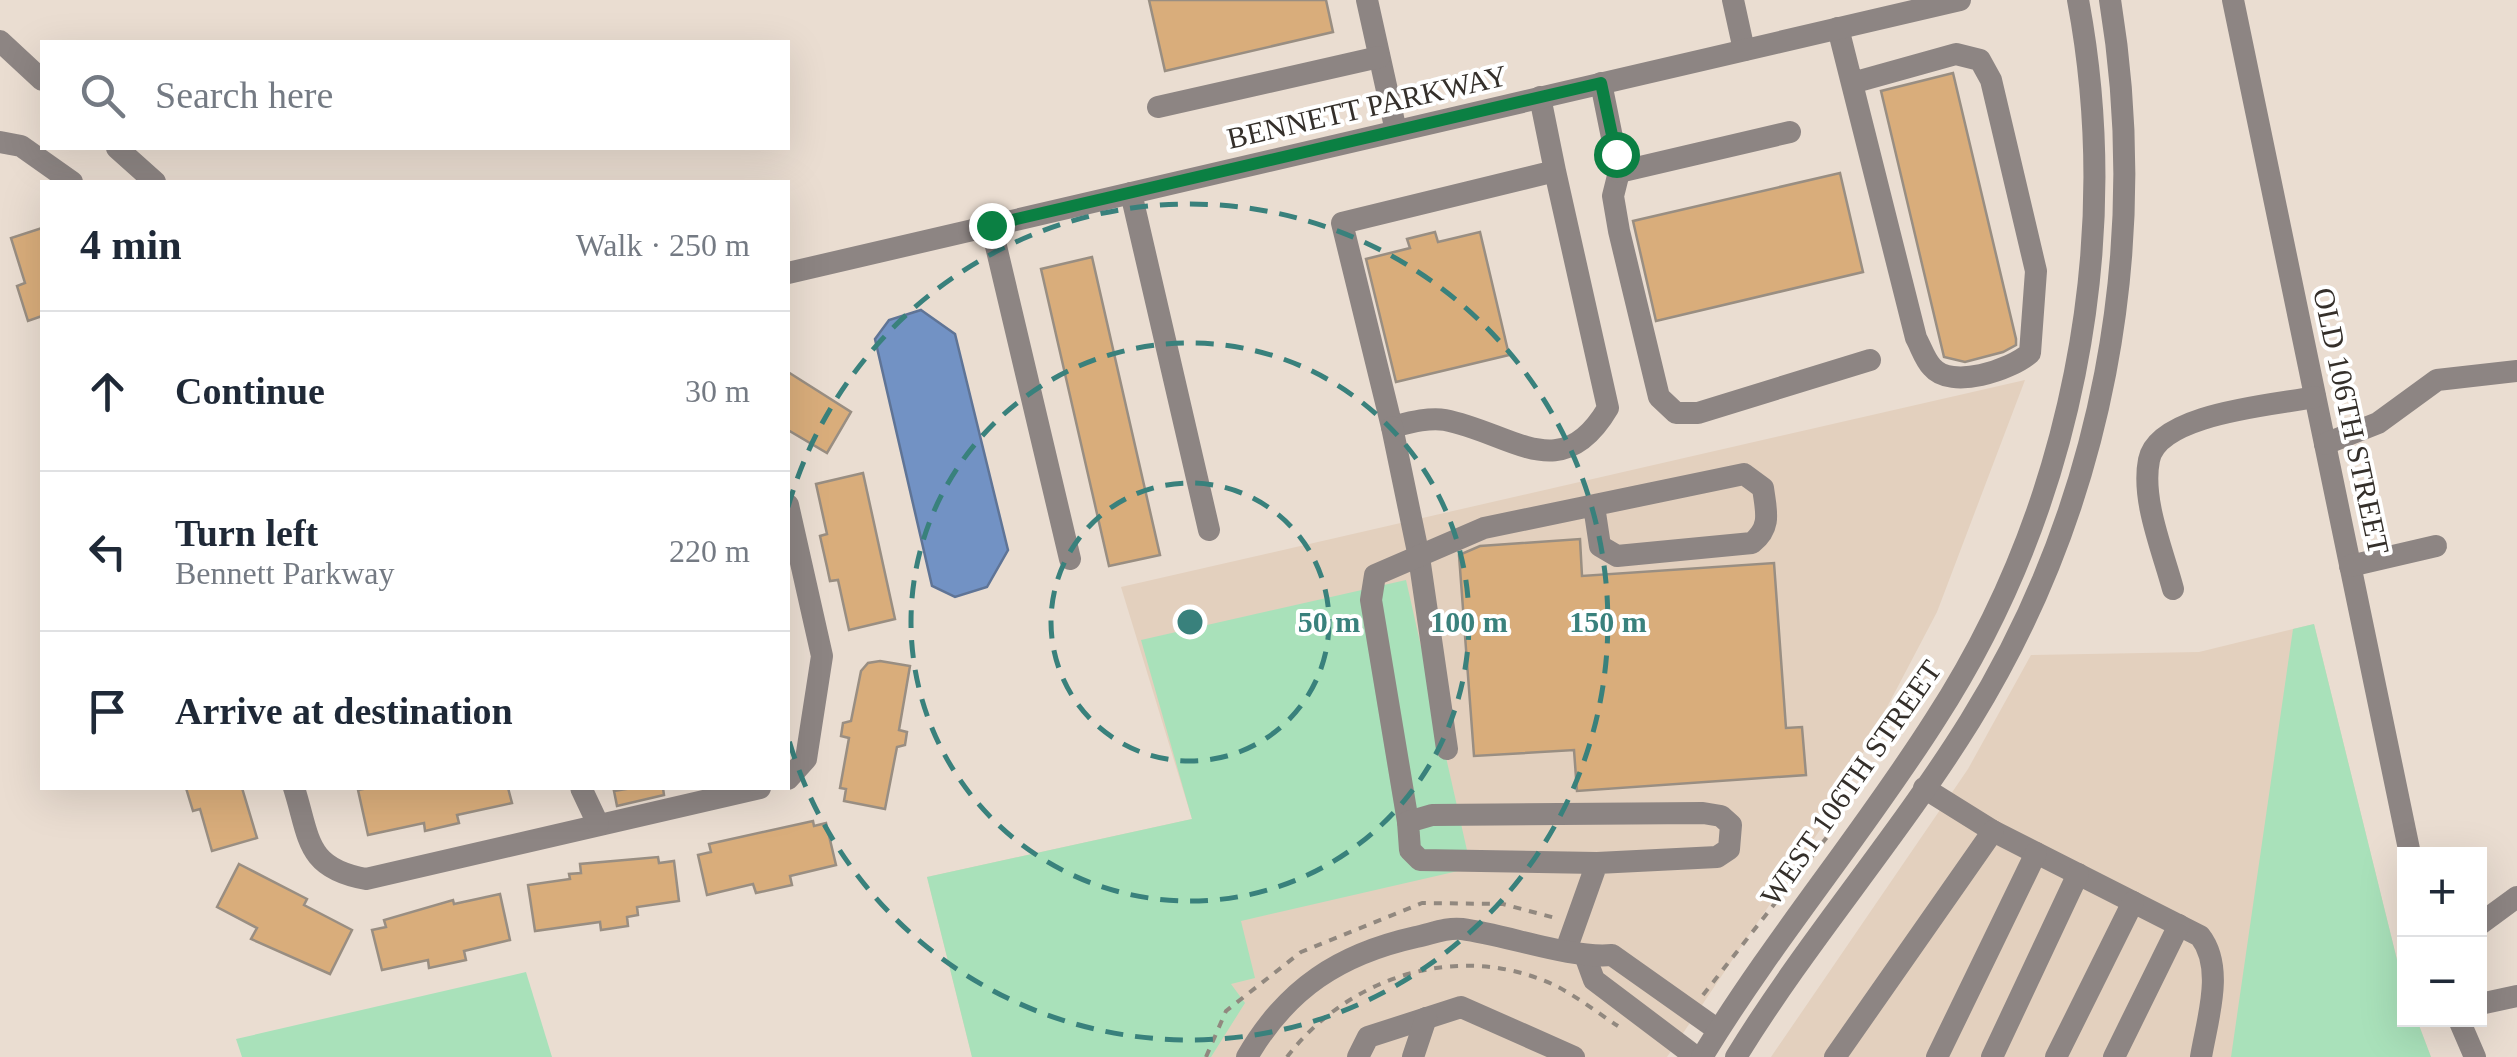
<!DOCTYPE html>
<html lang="en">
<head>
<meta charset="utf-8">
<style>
	:root { --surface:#fff; --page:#f6f6f7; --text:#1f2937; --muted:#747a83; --line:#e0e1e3 }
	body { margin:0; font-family:"Times New Roman",serif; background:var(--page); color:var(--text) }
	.controls { position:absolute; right:30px; bottom:30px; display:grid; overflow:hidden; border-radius:0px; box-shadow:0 10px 40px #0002 }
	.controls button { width:90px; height:90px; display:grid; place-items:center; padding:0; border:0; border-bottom:2px solid var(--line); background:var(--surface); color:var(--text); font:50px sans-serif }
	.stop { position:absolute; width:30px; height:30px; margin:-22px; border:8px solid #0b8043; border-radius:50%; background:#fff }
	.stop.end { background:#0b8043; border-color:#fff; box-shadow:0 2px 10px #0008 }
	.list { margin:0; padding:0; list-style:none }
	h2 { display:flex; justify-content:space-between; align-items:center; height:130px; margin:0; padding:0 40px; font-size:42px }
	h2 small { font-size:32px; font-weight:400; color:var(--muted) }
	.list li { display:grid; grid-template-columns:65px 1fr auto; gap:30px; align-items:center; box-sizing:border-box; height:160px; padding:0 40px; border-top:2px solid var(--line) }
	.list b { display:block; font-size:38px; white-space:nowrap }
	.list p { margin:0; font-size:32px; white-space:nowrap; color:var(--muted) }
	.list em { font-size:32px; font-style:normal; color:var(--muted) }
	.icon { flex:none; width:55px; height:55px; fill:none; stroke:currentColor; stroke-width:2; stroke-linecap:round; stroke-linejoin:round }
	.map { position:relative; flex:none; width:2517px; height:1057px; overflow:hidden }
	.search { position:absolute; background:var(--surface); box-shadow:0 10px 40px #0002; left:40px; top:40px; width:750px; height:110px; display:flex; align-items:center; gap:25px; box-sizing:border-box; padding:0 35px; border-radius:0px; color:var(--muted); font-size:38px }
	.panel { position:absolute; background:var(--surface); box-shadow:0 10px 40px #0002; left:40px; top:180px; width:750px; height:610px; border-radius:0px }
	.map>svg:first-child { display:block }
	.built { fill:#e3d0be }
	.green { fill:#a9e1ba }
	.water { fill:#7292c4; stroke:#5f7496; stroke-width:2.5 }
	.building { fill:#d9ad7b; stroke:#998e82; stroke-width:2.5 }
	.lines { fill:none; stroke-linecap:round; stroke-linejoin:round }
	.path { stroke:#91887f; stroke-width:4; stroke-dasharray:8 8; stroke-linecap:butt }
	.minor { stroke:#8d8583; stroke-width:22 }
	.route { stroke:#0b8043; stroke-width:12 }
	.ring { fill:none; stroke:#39817c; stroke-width:5; stroke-dasharray:18 12 }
	.labels { text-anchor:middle; stroke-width:8; stroke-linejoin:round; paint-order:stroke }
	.street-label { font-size:30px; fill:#342f2a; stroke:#fff }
	.centre { fill:#39817c; stroke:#fff; stroke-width:5 }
	.ring-label { font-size:30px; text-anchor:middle; font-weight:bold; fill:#39817c; stroke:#fff; stroke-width:8; stroke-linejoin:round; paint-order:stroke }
</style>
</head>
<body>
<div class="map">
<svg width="2517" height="1057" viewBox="0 0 2517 1057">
	<rect width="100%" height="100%" fill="#eaddd1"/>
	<g class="built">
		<path d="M2025,380L1937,612L1832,812L1667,1057H972L927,877L1192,819L1121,587Z"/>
		<path d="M2314,624L2404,988V1020H2417L2431,1057H1771L1968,769L2031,655L2199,652Z"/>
	</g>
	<g class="green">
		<path d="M1406,580L1471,868L1241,921L1255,978L1231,984L1245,1003L1211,1057H972L927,877L1192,819L1141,640Z"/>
		<path d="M2314,624L2404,988V1020H2417L2431,1057H2231L2293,629Z"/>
		<path d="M526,972L552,1057H242L236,1039Z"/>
	</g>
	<path class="water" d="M921,310L955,334L1008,550L987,587L955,597L932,586L875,339L889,320Z"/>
	<g class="building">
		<path d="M1149,0H1326L1333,32L1165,71Z"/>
		<path d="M1953,73L2016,339V345L2003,352L1965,362L1944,357L1881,91Z"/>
		<path d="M1840,173L1863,272L1656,321L1633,221Z"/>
		<path d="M42,228V316L28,321L17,286L25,283L11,238Z"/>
		<path d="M1435,232L1438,242L1480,232L1509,355L1396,382L1366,259L1410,248L1407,239Z"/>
		<path d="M1092,257L1160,555L1109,566L1041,269Z"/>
		<path d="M788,372L851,412L827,453L788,430Z"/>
		<path d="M863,473L895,619L849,630L838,580L830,581L827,567L820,536L827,534L816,484Z"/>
		<path d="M1580,539L1582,576L1774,563L1786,728L1802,727L1806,775L1577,791L1574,750L1474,756L1459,555L1480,546Z"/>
		<path d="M880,661L910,666L899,730L907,732L905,745L897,747L885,809L844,801L846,789L840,788L849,738L841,736L843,723L851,721L861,671L868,663Z"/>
		<path d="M186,788H242L257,838L212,851L200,809L193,811Z"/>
		<path d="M368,788H508L512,803L457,815L459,823L425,831L424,823L368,835L358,790Z"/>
		<path d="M632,788H663L664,795L617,806L614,791Z"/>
		<path d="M813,821L814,826L826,823L836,865L790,876L792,885L756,893L753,884L707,895L698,855L711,852L709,844Z"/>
		<path d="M658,857L659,863L674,861L679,901L637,907L638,915L627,917L628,926L601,930L600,922L535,931L528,885L570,879L569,874L581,873L580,864Z"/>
		<path d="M239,864L307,899L304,905L352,930L330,974L251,939L257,928L217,907Z"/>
		<path d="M500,894L510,940L464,951L466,960L429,968L428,960L382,970L372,930L386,927L384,920L453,900L454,904Z"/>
	</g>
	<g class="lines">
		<g class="path">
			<path d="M1703,995L1827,837"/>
			<path d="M1206,1057L1226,1011L1301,952L1422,903L1503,904L1559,919"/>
			<path d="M1287,1057C1345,981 1447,944 1540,979C1568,989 1593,1010 1618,1026"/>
		</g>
		<g class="minor">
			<path d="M1367,0L1396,131"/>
			<path d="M1733,0L1744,50"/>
			<path d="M2233,0L2410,854"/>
			<path d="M1838,28L1916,338C1921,347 1925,360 1932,367C1951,390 2011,370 2030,353L2036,271L1991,80L1980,60L1956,54L1852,83"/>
			<path d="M0,41L42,80"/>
			<path d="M1601,83L1619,172L1613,196L1619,231L1659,397L1676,413H1698L1870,360"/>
			<path d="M1540,97L1555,171L1342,223L1392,427C1408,423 1429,417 1445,420C1512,433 1561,488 1608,408L1555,171"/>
			<path d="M1158,107L1379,57"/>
			<path d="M0,142L21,146L72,182"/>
			<path d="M117,148L155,182"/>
			<path d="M1619,172L1790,132"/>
			<path d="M1131,193L1209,530"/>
			<path d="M991,225L1070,559"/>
			<path d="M788,273L1960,0"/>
			<path d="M1392,427L1419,557L1447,749"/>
			<path d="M2325,444L2378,423L2437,380L2517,371"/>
			<path d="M788,505L822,656L806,759L788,779"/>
			<path d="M2350,566L2436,546"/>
			<path d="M2173,589C2163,551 2141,500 2149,460C2158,413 2275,405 2315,397"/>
			<path d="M294,788C310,838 305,868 366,879L760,788"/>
			<path d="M581,788L598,824"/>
			<path d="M1924,788L1993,831L2200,936C2225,968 2207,1020 2201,1057"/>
			<path d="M1408,822L1371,600L1375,575L1484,528L1744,474L1763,488C1766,511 1772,527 1752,543L1617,556L1600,546L1594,506"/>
			<path d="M2480,924L2517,897"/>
			<path d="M1566,950L1597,863L1717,857L1729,849L1731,825L1721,816L1703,813L1432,815L1408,822L1410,850L1420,860L1597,863"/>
			<path d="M1586,958L1594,980L1696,1057"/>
			<path d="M2480,1004L2517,996"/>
			<path d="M2459,1020L2475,1057"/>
			<path d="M1247,1057C1287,988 1340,954 1416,937C1431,934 1447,927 1462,929C1507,935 1571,959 1612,955L1718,1030"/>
			<path d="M1358,1057L1368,1037L1461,1007L1574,1057"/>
			<path d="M1413,1057L1426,1018"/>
			<path d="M1702,1057C1773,940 1862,835 1935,720C2071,510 2124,246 2078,0"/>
			<path d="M1736,1057C1807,941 1898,837 1970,721C2103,506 2151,249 2110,0"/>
			<path d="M1835,1057L1993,831"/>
			<path d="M1937,1057L2036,853"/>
			<path d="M1992,1057L2078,874"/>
			<path d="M2056,1057L2133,902"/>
			<path d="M2114,1057L2179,925"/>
		</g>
	</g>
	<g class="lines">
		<path class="route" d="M991,225L1601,83L1616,154"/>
	</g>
	<g class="ring">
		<circle cx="1190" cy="622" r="139"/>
		<circle cx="1190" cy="622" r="279"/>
		<path d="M788 507A418 418 0 1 1 788 737"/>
	</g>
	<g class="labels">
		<g class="street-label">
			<text transform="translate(1367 107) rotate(-13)" y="10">BENNETT PARKWAY</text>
			<text transform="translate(2351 421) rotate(78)" y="10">OLD 106TH STREET</text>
			<text transform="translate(1851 783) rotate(-55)" y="10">WEST 106TH STREET</text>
		</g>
	</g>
	<circle cx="1190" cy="622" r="15" class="centre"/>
	<g class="ring-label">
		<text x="1329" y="632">50 m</text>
		<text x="1469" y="632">100 m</text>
		<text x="1608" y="632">150 m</text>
	</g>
</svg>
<div class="controls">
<button>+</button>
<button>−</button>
</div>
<div class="stop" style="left:1616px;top:154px"></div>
<div class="stop end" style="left:991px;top:225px"></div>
<div class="search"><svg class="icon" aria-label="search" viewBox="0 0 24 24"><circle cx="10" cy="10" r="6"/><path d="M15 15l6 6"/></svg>Search here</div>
<section class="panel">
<h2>4 min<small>Walk · 250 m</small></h2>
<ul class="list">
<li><svg class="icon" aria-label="ahead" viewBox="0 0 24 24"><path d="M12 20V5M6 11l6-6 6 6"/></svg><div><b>Continue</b></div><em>30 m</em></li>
<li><svg class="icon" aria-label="left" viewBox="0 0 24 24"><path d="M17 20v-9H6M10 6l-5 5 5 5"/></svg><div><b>Turn left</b><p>Bennett Parkway</p></div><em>220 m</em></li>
<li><svg class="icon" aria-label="arrive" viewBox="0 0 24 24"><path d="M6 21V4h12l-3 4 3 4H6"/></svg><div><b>Arrive at destination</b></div></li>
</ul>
</section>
</div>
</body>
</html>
